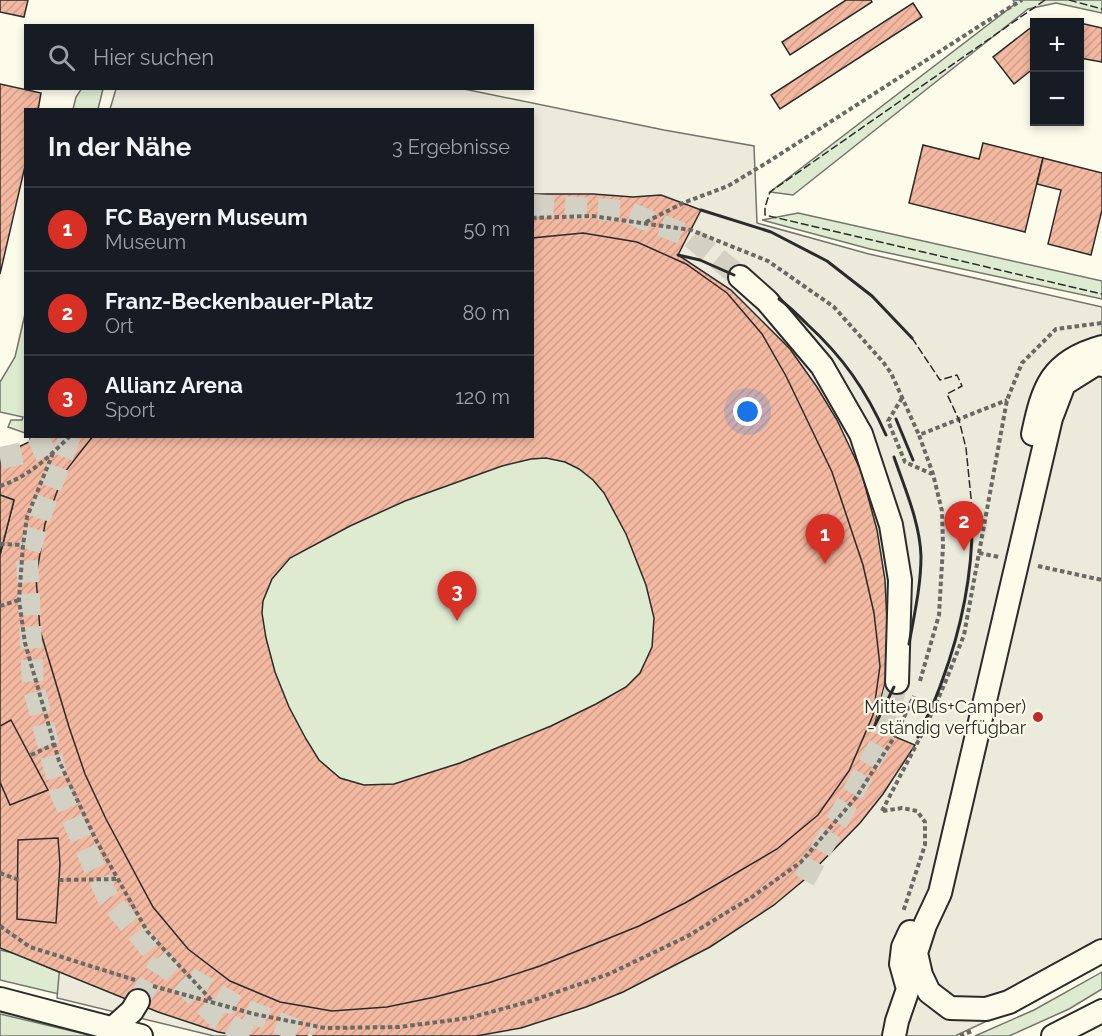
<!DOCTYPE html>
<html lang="de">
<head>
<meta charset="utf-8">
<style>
	:root { --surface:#171b24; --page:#20242c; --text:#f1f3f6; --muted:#9ea1a6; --line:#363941; --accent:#d93025 }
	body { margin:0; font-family:Raleway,sans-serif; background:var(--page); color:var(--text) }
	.controls { position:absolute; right:18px; top:18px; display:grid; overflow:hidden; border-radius:0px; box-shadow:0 3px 9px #0003 }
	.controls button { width:54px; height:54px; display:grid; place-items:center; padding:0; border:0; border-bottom:2px solid var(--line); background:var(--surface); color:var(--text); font:30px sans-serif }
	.you { position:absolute; left:748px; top:412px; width:21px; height:21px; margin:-15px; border:4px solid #fff; border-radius:50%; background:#1a73e8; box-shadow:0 0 0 9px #1a73e833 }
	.badge { display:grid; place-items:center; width:39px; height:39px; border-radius:50%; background:var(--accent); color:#fff; font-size:20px; font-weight:700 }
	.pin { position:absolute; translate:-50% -50px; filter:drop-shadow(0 2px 3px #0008) }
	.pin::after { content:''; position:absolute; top:32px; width:21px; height:18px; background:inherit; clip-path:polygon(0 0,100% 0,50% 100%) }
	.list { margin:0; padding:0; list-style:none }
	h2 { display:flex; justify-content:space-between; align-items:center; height:78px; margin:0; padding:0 24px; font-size:26px }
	h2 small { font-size:20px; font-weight:400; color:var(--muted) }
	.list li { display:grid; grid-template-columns:39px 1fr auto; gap:18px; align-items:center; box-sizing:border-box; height:84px; padding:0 24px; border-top:2px solid var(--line) }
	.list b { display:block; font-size:22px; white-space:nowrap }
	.list p { margin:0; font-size:20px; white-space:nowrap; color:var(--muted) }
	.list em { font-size:20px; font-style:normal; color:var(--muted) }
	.icon { flex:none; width:33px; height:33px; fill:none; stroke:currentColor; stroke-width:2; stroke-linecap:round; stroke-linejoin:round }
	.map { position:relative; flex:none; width:1102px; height:1036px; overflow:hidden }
	.search { position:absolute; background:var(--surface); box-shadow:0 3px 9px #0003; left:24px; top:24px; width:510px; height:66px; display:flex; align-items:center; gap:15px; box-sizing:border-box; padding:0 21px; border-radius:0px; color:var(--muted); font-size:22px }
	.panel { position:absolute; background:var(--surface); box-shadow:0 3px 9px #0003; left:24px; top:108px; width:510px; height:330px; border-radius:0px }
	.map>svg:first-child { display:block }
	.green { fill:#deebd1; stroke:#74746e; stroke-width:1.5 }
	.parking { fill:#eceadb; stroke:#74746e; stroke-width:1.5 }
	.building { fill:url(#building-hatch); stroke:#2b2b2b; stroke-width:1.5; fill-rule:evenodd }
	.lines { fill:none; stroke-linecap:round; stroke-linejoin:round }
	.minor-tunnel { stroke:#d3d1c4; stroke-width:22; stroke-dasharray:22 11; stroke-linecap:butt }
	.minor-casing { stroke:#2b2b2b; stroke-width:26 }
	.path { stroke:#6a6964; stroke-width:4; stroke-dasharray:4.5 3; stroke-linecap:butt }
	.minor { stroke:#fdfbea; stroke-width:22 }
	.fence { stroke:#2b2b2b; stroke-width:1.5; stroke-dasharray:8 3; stroke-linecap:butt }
	.wall { stroke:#2b2b2b; stroke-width:3 }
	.poi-dot { fill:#c62828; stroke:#fdfbea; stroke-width:2 }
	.labels { text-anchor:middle; stroke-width:4.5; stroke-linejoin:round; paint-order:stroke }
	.poi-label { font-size:18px; fill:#2b2b2b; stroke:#fdfbea; text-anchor:end }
</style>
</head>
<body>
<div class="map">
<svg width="1102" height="1036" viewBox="0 0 1102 1036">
	<defs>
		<pattern id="building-hatch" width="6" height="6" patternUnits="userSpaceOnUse" patternTransform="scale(1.5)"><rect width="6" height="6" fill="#f2b8a0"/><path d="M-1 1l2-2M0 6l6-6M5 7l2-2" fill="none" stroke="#d09e8a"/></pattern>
	</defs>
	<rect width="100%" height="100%" fill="#fdfbea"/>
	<g class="green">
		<path d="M1013,0H1102V13L1056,3L1028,9L793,195L770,192L1015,4Z"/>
		<path d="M82,88L103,89L98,109H73L76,97Z"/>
		<path d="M798,213L1102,281V299L870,249L762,220Z"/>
		<path d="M25,314V433L8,427L11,420H22L23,417L0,412V382L15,357Z"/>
		<path d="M786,376L488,983L64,473L532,436Z"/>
		<path d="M0,950L17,954L128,1002L109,1006L0,980Z"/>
		<path d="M1102,972V989L1069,1009L1009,1036H975L1034,1010Z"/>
		<path d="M0,1014L93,1036H0Z"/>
	</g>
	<path class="parking" d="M116,89H464L664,130L754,146L757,223L869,254L1102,307V963L1072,981L955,1036H214L57,998L67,884L26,487L30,437H141L115,761L749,830L533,267L532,110L110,109Z"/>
	<g class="building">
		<path d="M0,0H28L24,17L0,12Z"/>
		<path d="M846,0H871L872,2L790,55L782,42Z"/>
		<path d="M913,3L922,17L780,109L771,95Z"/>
		<path d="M1080,23L1102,28V62L1080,58Z"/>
		<path d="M1034,28V68L1014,84L993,57L1029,29Z"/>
		<path d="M0,84L41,93L38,110H26V162L0,274Z"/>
		<path d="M983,143L1043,158L1025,232L909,203L923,145L979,159Z"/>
		<path d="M1043,158L1102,173V210L1091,255L1048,244L1061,190L1037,184Z"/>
		<path d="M532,194H593L633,197L661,195L701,210L678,255L731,290L790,349L817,387L837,420L861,471L877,530L885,580L889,666L874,728L915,745L883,794L860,823L804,880L774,905L710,947L623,992L586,1007L521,1028L476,1036H239L218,1032L158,1012L0,948V555L14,500L0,495V456L41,436H141L126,448L98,486L77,532L71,580L73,628L87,676L115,761L155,844L179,884L210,923L246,953L293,973L341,981L392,976L486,954L534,938L579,920L668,877L709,856L749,830L789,799L820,759L842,707L847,662L842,613L831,569L818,527L783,440L737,356L705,317L669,291L623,272L574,263L532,267Z"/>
		<path d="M583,233L637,242L686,264L727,293L762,334L786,376L832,472L863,565L874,613L880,666L873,715L849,771L818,815L777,849L685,903L639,926L540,966L488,983L435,997L387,1007L332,1011L280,1002L230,981L188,949L153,907L106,819L85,774L69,727L40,630L36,577L45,524L64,473L93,436H532V238ZM546,458L565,462L579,469L593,480L604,493L626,534L646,585L654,618L652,647L640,673L626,687L596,704L551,726L460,763L394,784L364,785L340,778L319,760L306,739L289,707L275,672L266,638L262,613L263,601L272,579L290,558L350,526L405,501L502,466L531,459Z"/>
		<path d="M0,495L14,500L0,555Z"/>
		<path d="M11,720L48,790L10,805L0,782V726Z"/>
		<path d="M58,838L60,864L56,923L17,919L18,840Z"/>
	</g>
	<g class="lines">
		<g class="minor-tunnel">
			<path d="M532,205L624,211L691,237L740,277"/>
			<path d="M70,436L44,505L27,558L33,685L61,793L108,898L162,962L219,1019L249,1036"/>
			<path d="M0,458L29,452L66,436"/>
			<path d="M804,880L882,741L897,682"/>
			<path d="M189,978L242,1009L312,1036"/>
			<path d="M138,1001L162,962"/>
		</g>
		<defs>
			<g id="minor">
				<path d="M740,277L767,301L822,366L861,434L891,525L900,580L897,682"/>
				<path d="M1102,365L1096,364L1064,384L1051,418L940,893L925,925L916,953L921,975L929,992L950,1008L986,1009L1009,1002L1102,951"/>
				<path d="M1033,434C1043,387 1051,361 1102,347"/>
				<path d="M0,999L141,1036"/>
				<path d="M112,1029L132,1011L138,1001"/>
				<path d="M894,1036L897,1021L908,989L901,964L903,947L910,932"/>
				<path d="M1053,1036L1102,1011"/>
			</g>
		</defs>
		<use href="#minor" class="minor-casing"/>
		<g class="path">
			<path d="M532,218L592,216L691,230L768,261L834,307L883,362L891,373L919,435"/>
			<path d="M646,222L683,203L728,186L768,162L984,23L1022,0"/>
			<path d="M902,398L888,421L905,462L932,474"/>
			<path d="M53,453L27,517L23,545L19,600L25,643L59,761L96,840L147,931L214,1003"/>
			<path d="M0,486C28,477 49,457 70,436"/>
			<path d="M0,544L23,545"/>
			<path d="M979,553L999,557"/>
			<path d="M1038,566L1102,580"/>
			<path d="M0,606L19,600"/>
			<path d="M920,681L939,615L943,546L942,511L933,474L919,435L1007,400"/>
			<path d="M31,755L55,744"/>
			<path d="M882,811L925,728L945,683L964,635L1007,400L1022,363L1056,329L1102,323"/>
			<path d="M883,811L902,808L917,811L925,822V845L903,912"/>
			<path d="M0,873L19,880"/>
			<path d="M59,880L118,879"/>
			<path d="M0,926L30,947L135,980"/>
			<path d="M153,986L254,1014L325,1028L399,1027L469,1018L531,1001L609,974L688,936L752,897L801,862L857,796L895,736L914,696"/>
			<path d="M960,1036L972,1031"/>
		</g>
		<use href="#minor" class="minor"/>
		<g class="fence">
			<path d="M1045,0L770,192L765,207V215L1102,294"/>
			<path d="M1069,0L1102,9"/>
			<path d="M912,338L940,380L957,375L962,386L947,394L959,420L966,448L972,508"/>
		</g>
		<g class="wall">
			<path d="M701,210L771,232L827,261L872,296L912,338"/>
			<path d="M678,255L700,260L734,275"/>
			<path d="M779,299C789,306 798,315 807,324C843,357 866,390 886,435"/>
			<path d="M896,419L913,460"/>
			<path d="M894,457C905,489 920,523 921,556C921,586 914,616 909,644"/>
			<path d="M874,727L894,687"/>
			<path d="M918,737C926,718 936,700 942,681C962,627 974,566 972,508"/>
		</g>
	</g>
	<circle class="poi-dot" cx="1038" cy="717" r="6"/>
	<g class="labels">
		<g class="poi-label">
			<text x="1026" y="713">Mitte (Bus+Camper)<tspan x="1026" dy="21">- ständig verfügbar</tspan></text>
		</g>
	</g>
</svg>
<div class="controls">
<button>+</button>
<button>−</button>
</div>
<div class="you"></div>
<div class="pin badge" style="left:825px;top:564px">1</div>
<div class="pin badge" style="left:964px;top:551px">2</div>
<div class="pin badge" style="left:457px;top:621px">3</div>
<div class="search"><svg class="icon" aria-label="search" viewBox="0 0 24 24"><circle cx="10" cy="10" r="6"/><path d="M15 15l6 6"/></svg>Hier suchen</div>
<section class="panel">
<h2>In der Nähe<small>3 Ergebnisse</small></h2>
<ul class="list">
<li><span class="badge">1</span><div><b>FC Bayern Museum</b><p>Museum</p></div><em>50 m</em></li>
<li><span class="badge">2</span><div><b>Franz-Beckenbauer-Platz</b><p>Ort</p></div><em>80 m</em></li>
<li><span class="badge">3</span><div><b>Allianz Arena</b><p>Sport</p></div><em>120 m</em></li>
</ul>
</section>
</div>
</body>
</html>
